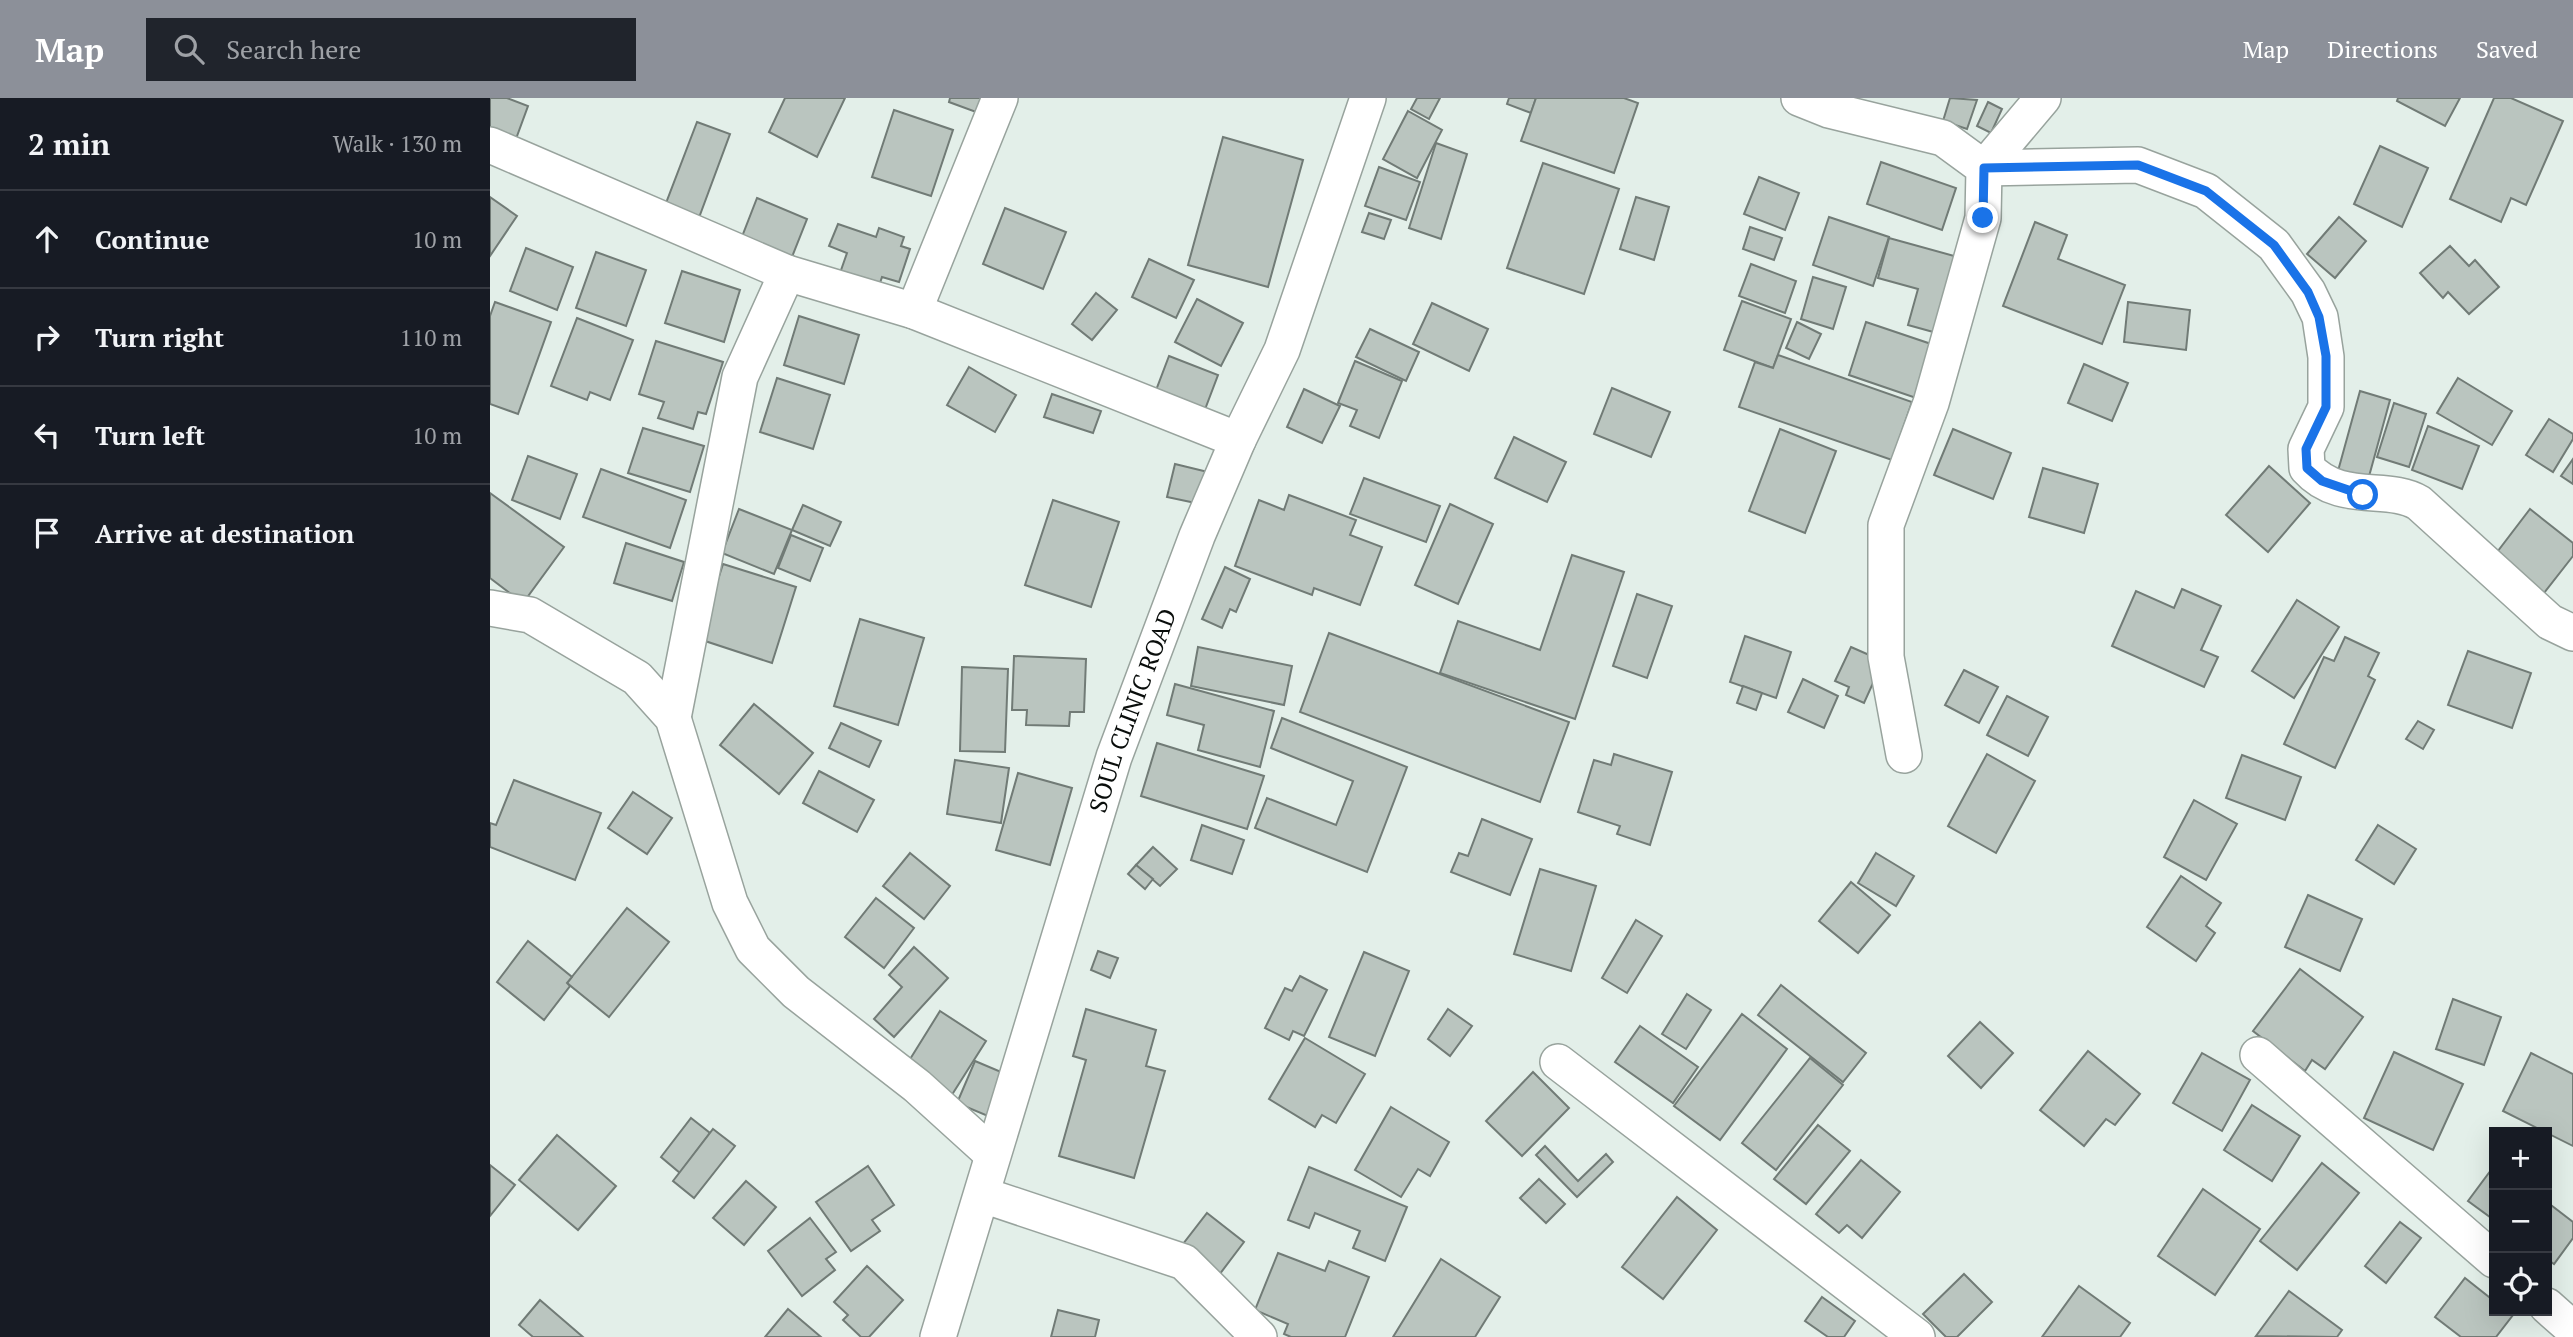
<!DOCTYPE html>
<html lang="en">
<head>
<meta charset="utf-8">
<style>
	:root { --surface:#171b24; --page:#20242c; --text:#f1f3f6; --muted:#9ea1a6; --line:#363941; --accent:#8c9099 }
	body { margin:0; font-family:"PT Serif",serif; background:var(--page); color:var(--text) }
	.controls { position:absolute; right:21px; bottom:21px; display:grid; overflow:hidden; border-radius:0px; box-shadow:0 7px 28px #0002 }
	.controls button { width:63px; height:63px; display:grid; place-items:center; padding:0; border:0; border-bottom:2px solid var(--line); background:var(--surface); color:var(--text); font:35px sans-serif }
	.stop { position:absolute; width:21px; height:21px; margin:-16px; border:5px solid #1a73e8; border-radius:50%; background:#fff }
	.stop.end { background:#1a73e8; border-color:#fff; box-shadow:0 2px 7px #0008 }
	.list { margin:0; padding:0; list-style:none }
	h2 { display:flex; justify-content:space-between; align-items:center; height:91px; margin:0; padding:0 28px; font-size:30px }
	h2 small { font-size:23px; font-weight:400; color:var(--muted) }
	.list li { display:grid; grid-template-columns:46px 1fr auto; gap:21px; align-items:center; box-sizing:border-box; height:98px; padding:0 28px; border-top:2px solid var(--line) }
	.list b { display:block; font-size:26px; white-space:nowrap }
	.list em { font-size:23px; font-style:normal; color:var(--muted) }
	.icon { flex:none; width:38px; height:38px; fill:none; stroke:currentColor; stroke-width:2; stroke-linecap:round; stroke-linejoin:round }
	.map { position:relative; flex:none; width:2083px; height:1239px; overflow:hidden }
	header { display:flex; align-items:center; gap:42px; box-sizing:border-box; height:98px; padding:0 35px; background:var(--accent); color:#fff }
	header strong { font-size:33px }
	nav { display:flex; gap:38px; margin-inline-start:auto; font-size:24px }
	.search { width:490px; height:63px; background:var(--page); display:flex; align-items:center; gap:18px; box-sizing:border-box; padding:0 24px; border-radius:0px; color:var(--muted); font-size:26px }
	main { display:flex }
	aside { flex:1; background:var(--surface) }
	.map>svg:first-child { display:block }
	.building { fill:#bac5bf; stroke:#717b76; stroke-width:2 }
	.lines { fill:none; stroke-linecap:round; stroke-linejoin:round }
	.street-casing { stroke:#98a39d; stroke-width:38 }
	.street { stroke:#fff; stroke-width:35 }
	.route { stroke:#1a73e8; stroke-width:9 }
	.labels { text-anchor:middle; stroke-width:6; stroke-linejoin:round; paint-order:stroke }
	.street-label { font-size:24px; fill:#090d0b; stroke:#e3efe9 }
</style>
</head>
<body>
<header>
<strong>Map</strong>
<div class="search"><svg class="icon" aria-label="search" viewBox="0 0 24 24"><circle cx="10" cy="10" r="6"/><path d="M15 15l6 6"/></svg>Search here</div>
<nav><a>Map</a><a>Directions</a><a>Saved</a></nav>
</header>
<main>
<aside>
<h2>2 min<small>Walk · 130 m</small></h2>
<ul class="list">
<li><svg class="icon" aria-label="ahead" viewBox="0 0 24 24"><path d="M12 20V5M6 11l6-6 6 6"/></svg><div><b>Continue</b></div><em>10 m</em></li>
<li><svg class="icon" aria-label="right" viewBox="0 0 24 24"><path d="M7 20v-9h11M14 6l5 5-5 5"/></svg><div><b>Turn right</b></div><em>110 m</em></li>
<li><svg class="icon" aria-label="left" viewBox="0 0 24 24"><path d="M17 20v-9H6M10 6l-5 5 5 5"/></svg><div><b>Turn left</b></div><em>10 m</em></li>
<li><svg class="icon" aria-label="arrive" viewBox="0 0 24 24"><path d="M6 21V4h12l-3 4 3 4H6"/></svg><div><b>Arrive at destination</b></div></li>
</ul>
</aside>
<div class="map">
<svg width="2083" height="1239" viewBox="0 0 2083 1239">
	<rect width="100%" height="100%" fill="#e3efe9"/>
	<g class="building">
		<path d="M0,0H17L38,8L23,49L0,41Z"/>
		<path d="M295,0H355L327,59L279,34Z"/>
		<path d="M460,0H491L486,14L459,4Z"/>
		<path d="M927,0H950L939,21L921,11Z"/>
		<path d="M1019,0H1046L1041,15L1017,6Z"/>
		<path d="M1046,0H1134L1148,5L1124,75L1031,43Z"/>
		<path d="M1460,0L1487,2L1477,31L1453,23Z"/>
		<path d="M1908,0H1970L1955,28L1907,3Z"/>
		<path d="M2004,0H2021L2073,23L2036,107L2021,100L2011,124L1960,101Z"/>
		<path d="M1498,4L1512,11L1501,35L1487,28Z"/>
		<path d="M404,12L463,32L441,98L382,79Z"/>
		<path d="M918,13L952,32L927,80L893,61Z"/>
		<path d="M207,24L240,36L207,125L173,113Z"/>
		<path d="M733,39L813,62L778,189L698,167Z"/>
		<path d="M946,45L977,56L951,141L919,130Z"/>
		<path d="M1890,48L1938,70L1912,129L1864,106Z"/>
		<path d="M1391,64L1466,90L1452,132L1377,106Z"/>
		<path d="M1053,65L1129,91L1094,196L1017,170Z"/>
		<path d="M889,69L930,84L916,122L875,108Z"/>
		<path d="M1269,79L1309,95L1295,132L1254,116Z"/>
		<path d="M0,99L27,118L0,158Z"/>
		<path d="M1146,99L1179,109L1164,162L1130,151Z"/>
		<path d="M267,100L317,121L298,169L248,149Z"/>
		<path d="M515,110L576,134L553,191L493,166Z"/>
		<path d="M879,115L901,122L894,141L872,134Z"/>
		<path d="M1339,119L1399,139L1383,188L1323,167Z"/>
		<path d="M1849,119L1876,143L1845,180L1817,156Z"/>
		<path d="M1545,124L1577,137L1568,161L1635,187L1612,246L1513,208Z"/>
		<path d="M348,126L386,139L389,130L414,139L411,148L420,151L409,184L392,179L389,188L350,175L357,155L339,148Z"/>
		<path d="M1260,129L1292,140L1284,162L1253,151Z"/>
		<path d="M1399,140L1475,161L1454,237L1418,227L1428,191L1388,180Z"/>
		<path d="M1960,148L1979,168L1985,162L2009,189L1979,216L1958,194L1953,200L1930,175Z"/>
		<path d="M36,150L83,169L67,212L20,193Z"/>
		<path d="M106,154L156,172L136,228L86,210Z"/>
		<path d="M659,161L704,182L686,220L642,199Z"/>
		<path d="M1261,166L1306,183L1295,215L1249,198Z"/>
		<path d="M192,173L250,192L234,244L175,225Z"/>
		<path d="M1323,179L1356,189L1343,231L1311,221Z"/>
		<path d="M606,195L627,212L602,242L582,226Z"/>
		<path d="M707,201L753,225L731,268L685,244Z"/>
		<path d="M1252,203L1301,221L1283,270L1234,252Z"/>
		<path d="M5,204L61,224L28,316L0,306V218Z"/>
		<path d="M1638,204L1700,212L1696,252L1634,244Z"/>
		<path d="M942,205L998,231L979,273L923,246Z"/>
		<path d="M309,218L369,237L354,286L294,267Z"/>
		<path d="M87,220L143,242L120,302L100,294L97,302L61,288Z"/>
		<path d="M1307,224L1331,236L1319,261L1296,250Z"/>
		<path d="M1376,224L1450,249L1432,302L1359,277Z"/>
		<path d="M880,231L929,254L916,283L866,259Z"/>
		<path d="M166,243L233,264L216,316L208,314L203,331L168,320L174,304L149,296Z"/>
		<path d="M1288,257L1422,304L1402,362L1249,309L1265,264L1283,270Z"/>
		<path d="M679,258L728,277L714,314L665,295Z"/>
		<path d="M865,263L912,283L889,340L860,328L867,312L848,305Z"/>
		<path d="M1594,266L1638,285L1622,323L1578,305Z"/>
		<path d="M479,269L526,297L505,334L457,307Z"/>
		<path d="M287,280L340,297L323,351L270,334Z"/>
		<path d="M1968,280L2022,313L2002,347L1947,315Z"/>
		<path d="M1122,290L1180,314L1161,359L1104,336Z"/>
		<path d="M814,291L850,308L832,345L797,329Z"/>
		<path d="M1870,293L1900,302L1878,382L1848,373Z"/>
		<path d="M562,296L611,313L603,335L554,319Z"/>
		<path d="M1904,305L1936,316L1919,369L1887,359Z"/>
		<path d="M2059,321L2083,336V341L2063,374L2036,357Z"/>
		<path d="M1938,328L1989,348L1972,391L1922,372Z"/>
		<path d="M153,330L214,348L200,394L138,375Z"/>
		<path d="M1290,331L1346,353L1315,435L1259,413Z"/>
		<path d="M1463,331L1521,355L1503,401L1444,377Z"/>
		<path d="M1024,339L1076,364L1057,404L1005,380Z"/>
		<path d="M38,358L87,376L70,421L22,402Z"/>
		<path d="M2083,361V386L2071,378Z"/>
		<path d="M685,366L722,375L715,407L677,399Z"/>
		<path d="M1779,368L1820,405L1778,454L1736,417Z"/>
		<path d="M1553,370L1608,386L1594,435L1539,419Z"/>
		<path d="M111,371L196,402L180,450L93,419Z"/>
		<path d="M874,380L950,408L936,444L860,416Z"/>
		<path d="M0,395L74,449L33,505L0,480Z"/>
		<path d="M799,397L866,422L860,437L892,449L870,507L824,490L822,497L745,468L769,402L794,412Z"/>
		<path d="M563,402L629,424L601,509L535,487Z"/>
		<path d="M960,406L1003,426L968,506L925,487Z"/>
		<path d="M313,407L351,424L340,448L302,432Z"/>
		<path d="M249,411L302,432L284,476L232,455Z"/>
		<path d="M2040,411L2083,445V458L2047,504L1998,466Z"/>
		<path d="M301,437L333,450L320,483L288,470Z"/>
		<path d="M136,445L194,464L182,503L124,485Z"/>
		<path d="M1082,457L1134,474L1085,621L950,575L968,523L1050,552Z"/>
		<path d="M233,466L306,489L282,565L209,541Z"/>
		<path d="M735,469L760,481L746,514L740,511L732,530L712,521Z"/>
		<path d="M1692,491L1731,508L1711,552L1728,559L1714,589L1622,548L1646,493L1684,510Z"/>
		<path d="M1147,496L1182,508L1157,580L1123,568Z"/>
		<path d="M1807,502L1849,529L1804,600L1762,573Z"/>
		<path d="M370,521L434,540L408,627L344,608Z"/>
		<path d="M839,535L1079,624L1050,704L810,614Z"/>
		<path d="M1255,538L1301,554L1286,600L1240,584Z"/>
		<path d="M1855,539L1889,555L1878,578L1885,582L1845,670L1794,646L1834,559L1844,563Z"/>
		<path d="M708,549L802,568L794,607L701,588Z"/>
		<path d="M1361,549L1393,563L1374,605L1356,597L1359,589L1345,583Z"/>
		<path d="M1978,553L2041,575L2022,630L1958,607Z"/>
		<path d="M524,558L596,561L594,614H580L579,628L536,627L537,612H522Z"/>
		<path d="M472,569L518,571L515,654L470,653Z"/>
		<path d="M1474,572L1508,589L1489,625L1455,607Z"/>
		<path d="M1313,581L1348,598L1334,630L1298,614Z"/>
		<path d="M685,586L784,613L770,669L708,652L714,627L677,617Z"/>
		<path d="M1253,588L1272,595L1266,612L1247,605Z"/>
		<path d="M1517,598L1558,619L1538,658L1497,637Z"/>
		<path d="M264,606L323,655L289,696L230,647Z"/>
		<path d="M792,620L917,669L877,774L765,730L777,700L846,727L863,683L781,650Z"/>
		<path d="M1928,623L1944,632L1933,651L1916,641Z"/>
		<path d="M351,625L391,643L379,669L339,650Z"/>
		<path d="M667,645L774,678L757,731L651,698Z"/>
		<path d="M1124,656L1182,674L1160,747L1127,736L1130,728L1088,714L1104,662L1121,667Z"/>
		<path d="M1497,656L1545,683L1506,755L1458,728Z"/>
		<path d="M1752,657L1811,679L1795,722L1736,700Z"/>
		<path d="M465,662L519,670L511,725L457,716Z"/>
		<path d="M329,673L384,702L367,734L313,705Z"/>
		<path d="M528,675L582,690L560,767L506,752Z"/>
		<path d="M24,682L111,715L85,782L0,749V725L6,727Z"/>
		<path d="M143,694L182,720L157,756L118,730Z"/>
		<path d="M1704,702L1747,726L1716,782L1674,759Z"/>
		<path d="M992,721L1042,741L1020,797L961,774L969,755L978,758Z"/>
		<path d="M712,727L754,742L742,776L701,762Z"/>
		<path d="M1888,727L1926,751L1904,786L1866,762Z"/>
		<path d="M663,749L687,771L670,788L646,767Z"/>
		<path d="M420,755L460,788L434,821L393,788Z"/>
		<path d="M1386,755L1424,778L1406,808L1368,785Z"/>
		<path d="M646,767L663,781L655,791L638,776Z"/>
		<path d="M1050,771L1106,788L1081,873L1024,856Z"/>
		<path d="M1691,778L1731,805L1716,828L1725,835L1706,863L1657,829Z"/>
		<path d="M1361,784L1400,817L1368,855L1329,823Z"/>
		<path d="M1818,797L1872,821L1850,873L1795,849Z"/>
		<path d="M386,800L424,830L394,870L355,839Z"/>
		<path d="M137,810L179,844L119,919L77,885Z"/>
		<path d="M1146,822L1172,838L1137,895L1112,880Z"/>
		<path d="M38,843L82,879L77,885L80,888L54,922L7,884Z"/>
		<path d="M424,849L458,880L404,939L384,921L412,889L399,877Z"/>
		<path d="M608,853L628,860L620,880L601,872Z"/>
		<path d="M874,854L919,873L885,958L839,939Z"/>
		<path d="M1810,871L1873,919L1835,971L1822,962L1815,973L1763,933Z"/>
		<path d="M810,878L837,892L814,938L803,933L799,942L775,930L795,890L802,893Z"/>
		<path d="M1291,887L1376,955L1353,984L1268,917Z"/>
		<path d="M1197,896L1221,912L1196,951L1172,936Z"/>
		<path d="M1963,901L2011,919L1994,967L1946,951Z"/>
		<path d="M596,911L666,932L656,968L675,973L644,1080L569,1058L596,962L583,958Z"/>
		<path d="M958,911L982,928L960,958L938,941Z"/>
		<path d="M450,913L496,943L458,1003L417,966Z"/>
		<path d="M1252,916L1297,951L1230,1042L1184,1008Z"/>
		<path d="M1490,924L1523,955L1491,990L1458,958Z"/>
		<path d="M1150,928L1208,969L1183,1005L1125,964Z"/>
		<path d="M815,940L875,976L846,1025L832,1017L825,1029L779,1001Z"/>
		<path d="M1598,953L1650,996L1625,1027L1616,1021L1594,1048L1550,1012Z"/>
		<path d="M1904,954L1973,986L1943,1052L1874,1020Z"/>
		<path d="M1712,955L1760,982L1732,1033L1683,1005Z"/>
		<path d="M2041,955L2083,976V1048L2013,1013Z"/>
		<path d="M1320,960L1353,987L1286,1072L1252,1045Z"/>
		<path d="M485,963L523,979L505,1021L467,1005Z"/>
		<path d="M1043,974L1079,1010L1032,1058L996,1023Z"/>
		<path d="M1762,1007L1810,1038L1782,1083L1734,1052Z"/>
		<path d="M901,1009L959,1044L940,1078L928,1071L911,1099L865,1072Z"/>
		<path d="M201,1020L220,1035L190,1075L171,1059Z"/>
		<path d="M1328,1027L1360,1053L1316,1106L1284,1081Z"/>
		<path d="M223,1031L245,1048L204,1100L183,1083Z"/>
		<path d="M67,1037L126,1088L88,1132L29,1082Z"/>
		<path d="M1055,1048L1088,1083L1116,1056L1123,1064L1087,1099L1046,1057Z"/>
		<path d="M1371,1062L1410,1094L1372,1140L1357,1127L1349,1135L1326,1116Z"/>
		<path d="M1832,1065L1869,1095L1807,1172L1770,1143Z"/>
		<path d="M0,1067L25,1087L0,1118Z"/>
		<path d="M378,1068L404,1107L382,1122L390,1133L361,1153L326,1104Z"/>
		<path d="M2004,1068V1122L1978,1103Z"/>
		<path d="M819,1069L917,1109L895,1163L863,1150L870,1133L825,1115L819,1130L798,1122Z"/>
		<path d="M1049,1081L1075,1106L1056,1125L1030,1100Z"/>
		<path d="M256,1083L286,1109L254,1147L223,1120Z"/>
		<path d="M1713,1091L1770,1131L1725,1197L1668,1158Z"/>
		<path d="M1187,1099L1227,1132L1173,1201L1132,1169Z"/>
		<path d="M2057,1104L2083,1124V1140L2064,1166L2057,1161Z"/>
		<path d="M717,1115L754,1144L723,1185L686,1155Z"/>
		<path d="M320,1120L346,1154L336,1161L345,1172L312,1198L278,1153Z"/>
		<path d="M1910,1124L1931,1140L1896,1185L1875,1168Z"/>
		<path d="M788,1155L835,1173L839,1163L879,1179L855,1239H801L794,1236L798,1226L765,1212Z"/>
		<path d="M951,1161L1010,1199L985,1239H903Z"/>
		<path d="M377,1168L413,1202L379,1239H371L353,1222L358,1217L344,1204Z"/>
		<path d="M1474,1176L1502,1204L1467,1239H1456L1433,1216Z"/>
		<path d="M1975,1180L2004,1203V1213H2017L2023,1217L2006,1239H1971L1945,1219Z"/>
		<path d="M1589,1188L1640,1225L1630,1239H1552Z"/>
		<path d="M1799,1193L1852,1232L1847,1239L1766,1238Z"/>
		<path d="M1332,1199L1365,1223L1354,1239H1338L1315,1223Z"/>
		<path d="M50,1202L93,1239H43L29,1227Z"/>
		<path d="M298,1211L331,1239H275Z"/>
		<path d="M568,1212L609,1222L605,1239H561Z"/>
	</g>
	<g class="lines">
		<defs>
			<g id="street">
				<path d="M1309,0L1339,12L1453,40L1494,70L1493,120L1441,305L1396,427V559L1414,657"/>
				<path d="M0,47L297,175"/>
				<path d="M1494,70L1648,67L1716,93L1784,147L1818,194L1830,219L1836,259V309L1816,351L1817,370C1850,407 1898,386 1929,405L2060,524L2083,535"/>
				<path d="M1494,70L1553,0"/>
				<path d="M424,213L510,0"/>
				<path d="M0,510L40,517L147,580L183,620L240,805L263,851L306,894L427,988L502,1056"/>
				<path d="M183,620L250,279L297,175L424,213L748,342"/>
				<path d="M1768,957L2004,1162"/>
				<path d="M1068,964L1427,1239"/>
				<path d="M493,1097L694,1164L769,1239"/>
				<path d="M2057,1208L2083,1231"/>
				<path id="s1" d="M448,1239L624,659L707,438L748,342L792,252L878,0"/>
			</g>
		</defs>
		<use href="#street" class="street-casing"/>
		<use href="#street" class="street"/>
	</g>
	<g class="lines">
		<path class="route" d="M1493,120L1494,70L1648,67L1716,93L1784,147L1818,194L1829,219L1836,258V309L1816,351L1817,370L1832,383L1873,397"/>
	</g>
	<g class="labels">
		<g class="street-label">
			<text dy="8" stroke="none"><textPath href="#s1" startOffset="656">SOUL CLINIC ROAD</textPath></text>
		</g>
	</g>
</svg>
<div class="controls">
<button>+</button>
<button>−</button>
<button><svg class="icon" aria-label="locate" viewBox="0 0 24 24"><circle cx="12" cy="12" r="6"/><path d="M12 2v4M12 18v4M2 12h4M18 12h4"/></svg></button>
</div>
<div class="stop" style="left:1873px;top:397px"></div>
<div class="stop end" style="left:1493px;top:120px"></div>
</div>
</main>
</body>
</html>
